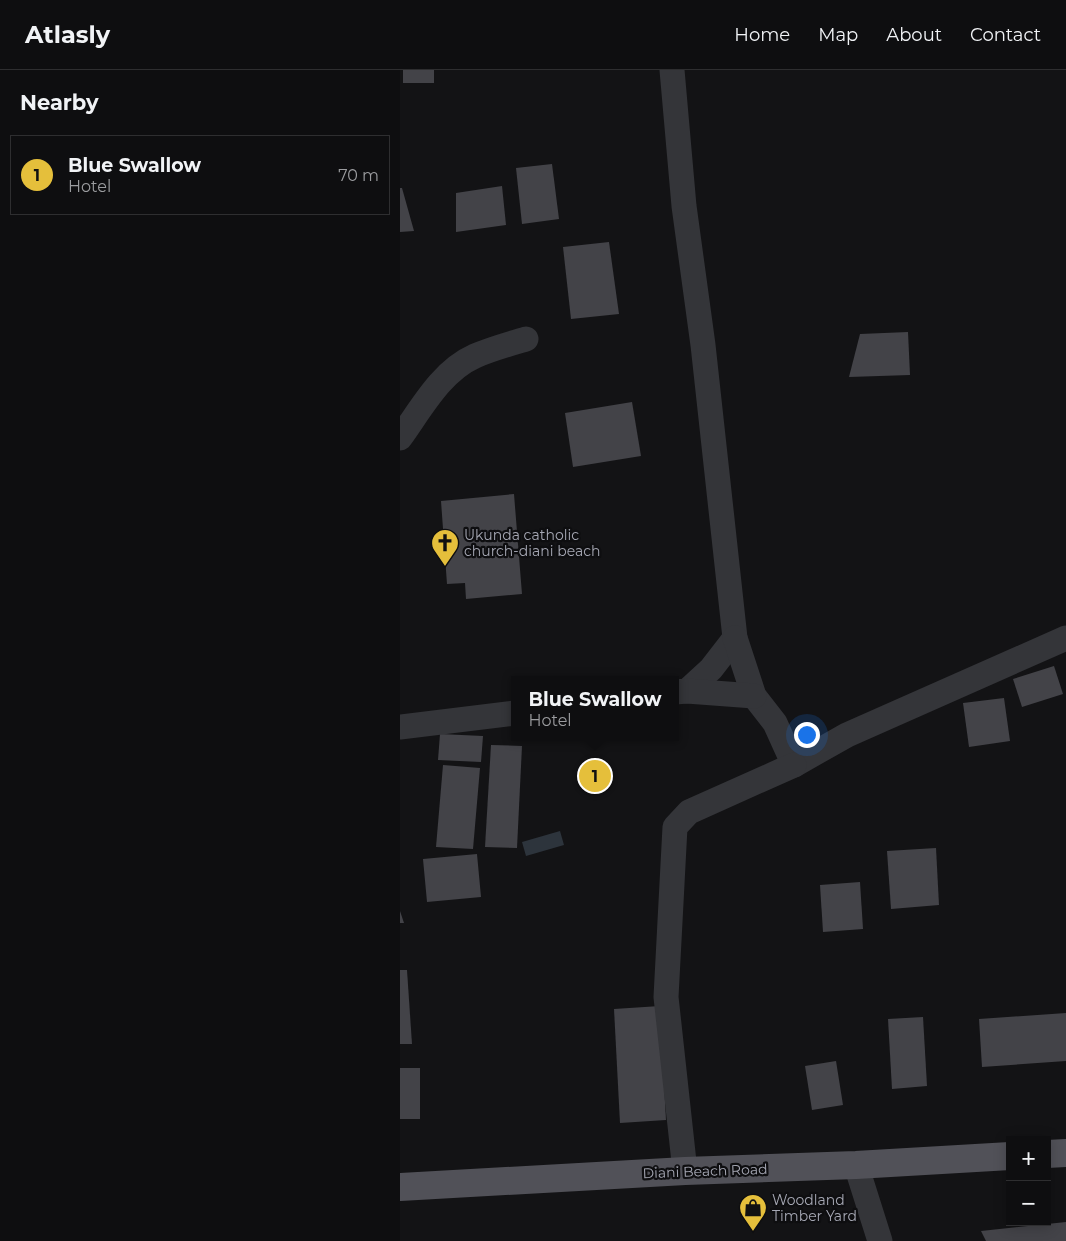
<!DOCTYPE html>
<html lang="en">
<head>
<meta charset="utf-8">
<style>
	:root { --surface:#0e0e10; --page:#1c1c1e; --text:#f1f3f6; --muted:#9b9c9f; --line:#2e2e30; --accent:#e5bf3b }
	body { margin:0; font-family:Montserrat,sans-serif; background:var(--page); color:var(--text) }
	.controls { position:absolute; right:15px; bottom:15px; display:grid; overflow:hidden; border-radius:0px; box-shadow:0 2px 12px #0003 }
	.controls button { width:45px; height:45px; display:grid; place-items:center; padding:0; border:0; border-bottom:1px solid var(--line); background:var(--surface); color:var(--text); font:25px sans-serif }
	.you { position:absolute; left:406px; top:664px; width:18px; height:18px; margin:-12px; border:4px solid #fff; border-radius:50%; background:#1a73e8; box-shadow:0 0 0 8px #1a73e833 }
	.badge { display:grid; place-items:center; width:32px; height:32px; border-radius:50%; background:var(--accent); color:#111; font-size:16px; font-weight:700 }
	.pin { position:absolute; translate:-50% -50%; border:2px solid #fff; box-shadow:0 1px 5px #0006 }
	.popup { position:absolute; left:111px; top:606px; width:168px; height:65px; box-sizing:border-box; display:grid; place-content:center; border-radius:0px; background:var(--surface); filter:drop-shadow(0 1px 4px #0005); font-size:16px; white-space:nowrap; color:var(--muted) }
	.popup b { font-size:19px; color:var(--text) }
	.popup::after { content:''; position:absolute; left:50%; top:100%; margin-left:-10px; border:10px solid transparent; border-top-color:var(--surface) }
	.list { margin:0; padding:0; list-style:none }
	h2 { display:flex; justify-content:space-between; align-items:center; height:65px; margin:0; padding:0 20px; font-size:21px }
	h2 small { font-size:16px; font-weight:400; color:var(--muted) }
	.list li { display:grid; grid-template-columns:32px 1fr auto; gap:15px; align-items:center; box-sizing:border-box; height:80px; margin:0 10px 10px; padding:0 10px; border:1px solid var(--line); border-radius:0px }
	.list b { display:block; font-size:19px; white-space:nowrap }
	.list p { margin:0; font-size:16px; white-space:nowrap; color:var(--muted) }
	.list em { font-size:16px; font-style:normal; color:var(--muted) }
	.map { position:relative; flex:none; width:666px; height:1171px; overflow:hidden }
	header { display:flex; align-items:center; gap:30px; box-sizing:border-box; height:70px; padding:0 25px; background:var(--surface); border-bottom:1px solid var(--line) }
	header strong { font-size:24px }
	nav { display:flex; gap:28px; margin-inline-start:auto; font-size:18px }
	main { display:flex }
	aside { flex:1; background:var(--surface) }
	.map>svg:first-child { display:block }
	.water { fill:#2d343c }
	.building { fill:#434348 }
	.lines { fill:none; stroke-linecap:round; stroke-linejoin:round }
	.minor { stroke:#343539; stroke-width:25 }
	.major { stroke:#515158; stroke-width:28 }
	.labels { text-anchor:middle; stroke-width:4.5; stroke-linejoin:round; paint-order:stroke }
	.poi-label { font-size:14px; fill:#a6a8b4; stroke:#0e0e10; text-anchor:start }
	.street-label { font-size:14px; fill:#a6a8b4; stroke:#0e0e10 }
</style>
</head>
<body>
<header>
<strong>Atlasly</strong>
<nav><a>Home</a><a>Map</a><a>About</a><a>Contact</a></nav>
</header>
<main>
<aside>
<h2>Nearby<small></small></h2>
<ul class="list">
<li><span class="badge">1</span><div><b>Blue Swallow</b><p>Hotel</p></div><em>70 m</em></li>
</ul>
</aside>
<div class="map">
<svg width="666" height="1171" viewBox="0 0 666 1171">
	<rect width="100%" height="100%" fill="#131315"/>
	<path class="water" d="M160,761L164,775L126,786L122,772Z"/>
	<g class="building">
		<rect x="3" y="0" width="31" height="13"/>
		<path d="M152,94L159,149L122,154L116,98Z"/>
		<path d="M102,116L106,155L56,162V123Z"/>
		<path d="M0,118H2L14,161L0,162Z"/>
		<path d="M209,172L219,244L171,249L163,177Z"/>
		<path d="M508,262L510,305L449,307L460,264Z"/>
		<path d="M232,332L241,386L173,397L165,343Z"/>
		<path d="M114,424L122,524L66,529L65,513L47,514L41,431Z"/>
		<path d="M654,596L663,624L622,637L613,609Z"/>
		<path d="M604,628L610,671L569,677L563,633Z"/>
		<path d="M40,664L83,666L81,692L38,690Z"/>
		<path d="M91,675L122,676L117,778L85,777Z"/>
		<path d="M43,695L80,698L73,779L36,777Z"/>
		<path d="M536,778L539,835L491,839L487,781Z"/>
		<path d="M77,784L81,827L27,832L23,789Z"/>
		<path d="M460,812L463,859L423,862L420,815Z"/>
		<path d="M0,842V841L4,853H0Z"/>
		<path d="M0,900H7L12,974H0Z"/>
		<path d="M260,936L266,1050L220,1053L214,939Z"/>
		<path d="M666,943V991L582,997L579,949Z"/>
		<path d="M523,947L527,1016L492,1019L488,949Z"/>
		<path d="M436,991L443,1035L412,1040L405,996Z"/>
		<rect x="0" y="998" width="20" height="51"/>
		<path d="M666,1152V1171H586L581,1161Z"/>
	</g>
	<g class="lines">
		<g class="minor">
			<path d="M272,0L284,136L303,275L335,568L311,599L287,621L275,622"/>
			<path d="M0,368C21,339 41,301 75,286C91,279 109,274 126,269"/>
			<path d="M335,568L354,626L375,653L394,695L447,665L666,568"/>
			<path d="M287,621L354,626"/>
			<path d="M0,657L115,643"/>
			<path d="M456,1095L480,1171"/>
			<path d="M285,1101L266,927L275,757L289,742L394,695"/>
		</g>
		<g class="major">
			<path d="M647,1084L666,1083"/>
			<path d="M0,1117L285,1101L456,1095L610,1086"/>
		</g>
	</g>
	<defs>
		<symbol id="church-pin" viewBox="-11 -11 22 30"><path d="M0 17L-7.5 6A9.5 9.5 0 1 1 7.5 6Z" fill="#e5bf3b" stroke="#0e0e10"/><path d="M-1.2-6h2.4v3.5h3.3v2.4h-3.3V6h-2.4V-.1h-3.3v-2.4h3.3Z" fill="#111"/></symbol>
		<symbol id="shop-pin" viewBox="-11 -11 22 30"><path d="M0 17L-7.5 6A9.5 9.5 0 1 1 7.5 6Z" fill="#e5bf3b" stroke="#0e0e10"/><path d="M-5-2.5h2.3a2.7 3.5 0 0 1 5.4 0H5L5.5 6h-11ZM-1.5-2.5h3a1.5 2.3 0 0 0-3 0Z" fill="#111"/></symbol>
	</defs>
	<g fill-rule="evenodd">
		<use href="#church-pin" x="29" y="457" width="32" height="43"/>
		<use href="#shop-pin" x="337" y="1122" width="32" height="43"/>
	</g>
	<g class="labels">
		<g class="poi-label">
			<text x="64" y="470">Ukunda catholic<tspan x="64" dy="16">church-diani beach</tspan></text>
			<text x="372" y="1135">Woodland<tspan x="372" dy="16">Timber Yard</tspan></text>
		</g>
		<g class="street-label">
			<text transform="translate(305 1101) rotate(-2)" y="5">Diani Beach Road</text>
		</g>
	</g>
</svg>
<div class="controls">
<button>+</button>
<button>−</button>
</div>
<div class="you"></div>
<div class="pin badge" style="left:195px;top:706px">1</div>
<div class="popup"><b>Blue Swallow</b>Hotel</div>
</div>
</main>
</body>
</html>
